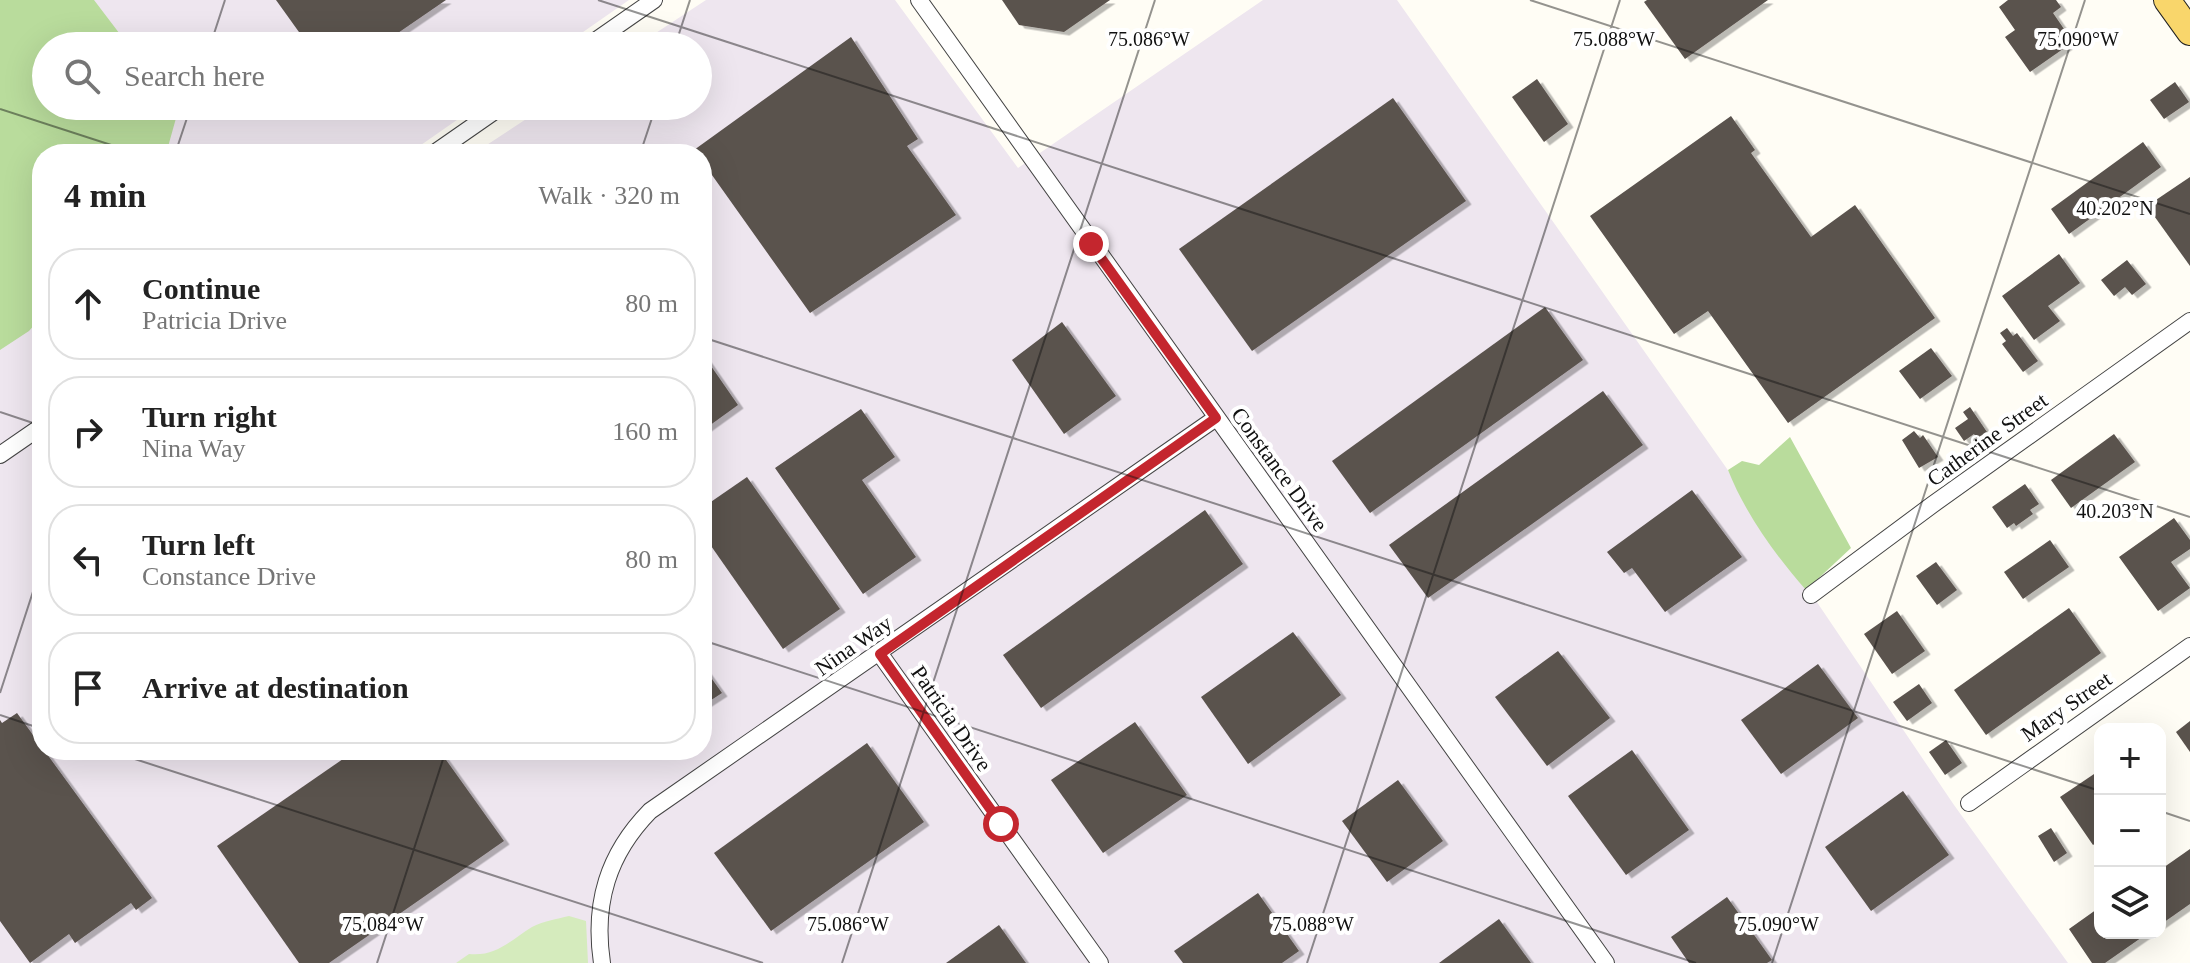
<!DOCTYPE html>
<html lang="en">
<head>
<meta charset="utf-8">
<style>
	:root { --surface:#fff; --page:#f2f2f2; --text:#222; --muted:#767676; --line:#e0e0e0 }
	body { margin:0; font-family:Georgia,serif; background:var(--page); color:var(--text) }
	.controls { position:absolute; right:24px; bottom:24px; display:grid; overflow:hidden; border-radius:16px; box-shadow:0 8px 32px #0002 }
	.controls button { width:72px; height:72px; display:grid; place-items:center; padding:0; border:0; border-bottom:2px solid var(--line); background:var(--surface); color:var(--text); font:40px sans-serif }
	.stop { position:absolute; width:24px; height:24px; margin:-18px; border:6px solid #c4262e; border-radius:50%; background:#fff }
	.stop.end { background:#c4262e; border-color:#fff; box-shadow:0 2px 8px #0008 }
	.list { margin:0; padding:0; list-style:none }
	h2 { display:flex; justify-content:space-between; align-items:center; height:104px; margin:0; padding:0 32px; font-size:34px }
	h2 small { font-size:26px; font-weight:400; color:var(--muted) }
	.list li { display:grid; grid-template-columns:52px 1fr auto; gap:24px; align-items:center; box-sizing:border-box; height:112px; margin:0 16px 16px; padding:0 16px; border:2px solid var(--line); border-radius:32px }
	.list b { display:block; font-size:30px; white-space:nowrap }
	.list p { margin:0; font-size:26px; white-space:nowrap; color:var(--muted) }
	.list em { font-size:26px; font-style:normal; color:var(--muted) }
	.icon { flex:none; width:44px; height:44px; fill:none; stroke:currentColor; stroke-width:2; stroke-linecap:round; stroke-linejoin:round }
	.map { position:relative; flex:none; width:2190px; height:963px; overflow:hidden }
	.search { position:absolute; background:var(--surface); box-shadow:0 8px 32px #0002; left:32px; top:32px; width:680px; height:88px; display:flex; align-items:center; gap:20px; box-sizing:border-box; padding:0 28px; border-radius:44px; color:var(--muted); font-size:30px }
	.panel { position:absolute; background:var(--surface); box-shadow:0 8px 32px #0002; left:32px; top:144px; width:680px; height:616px; border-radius:32px }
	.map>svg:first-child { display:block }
	.industrial { fill:#eee6ef }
	.green { fill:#d5ebbd }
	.forest { fill:#b9dc9c }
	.building { fill:#5a524d; filter:url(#shadow) }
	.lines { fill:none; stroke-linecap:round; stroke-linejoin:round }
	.minor-casing { stroke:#444; stroke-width:18 }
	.primary-casing { stroke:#222; stroke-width:28 }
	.minor { stroke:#fff; stroke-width:16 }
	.primary { stroke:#f9d66b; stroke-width:26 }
	.route { stroke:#c4262e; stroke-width:10 }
	.ticks { fill:none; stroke:#111; stroke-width:2; stroke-opacity:0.45 }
	.labels { text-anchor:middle; stroke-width:8; stroke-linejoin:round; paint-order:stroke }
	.street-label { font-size:22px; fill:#111; stroke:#fff }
	.ticks-label { font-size:20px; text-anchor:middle; fill:#111; stroke:#fff; stroke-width:8; stroke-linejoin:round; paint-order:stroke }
</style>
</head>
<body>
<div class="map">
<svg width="2190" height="963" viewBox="0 0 2190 963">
	<defs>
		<filter id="shadow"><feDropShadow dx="5.5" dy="3.5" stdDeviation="0" flood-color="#0004"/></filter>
	</defs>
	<rect width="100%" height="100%" fill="#fffdf5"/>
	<path class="industrial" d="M0,0H629L563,46H46V106H477L408,154H42V750H702V154H473L546,106H698V46H636L706,0H895L1018,168L1263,0H1397L1725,466L1954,805L2068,963H0Z"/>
	<path class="green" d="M569,916L586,921L588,963H456L469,954C496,957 511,940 532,927C543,921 557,919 569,916Z"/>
	<g class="forest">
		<path d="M0,0H94L129,46H46V106H174L178,111L166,154H42V316L29,331L0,350Z"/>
		<path d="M1790,437L1851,548L1806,590C1775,555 1745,513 1728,470L1742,461L1759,465Z"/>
	</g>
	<g class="building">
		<path d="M276,0H446L379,46H309Z"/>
		<path d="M1002,0H1110L1064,32L1019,25Z"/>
		<path d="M1647,0H1768L1685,59L1644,2Z"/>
		<path d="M2008,0H2056L2061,7L2053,13L2073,42L2030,72L2005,37L2015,30L1999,7Z"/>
		<path d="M851,37L918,139L907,146L956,215L810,313L702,161V154H697L694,150Z"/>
		<path d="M1537,79L1568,124L1544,142L1512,97Z"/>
		<path d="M2175,82L2189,102L2164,119L2150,100Z"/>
		<path d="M1393,98L1466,201L1252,351L1179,249Z"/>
		<path d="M1731,116L1755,150L1751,153L1811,237L1855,205L1935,318L1788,423L1708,311L1674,334L1590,216Z"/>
		<path d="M2143,142L2161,167L2069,234L2051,209Z"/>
		<path d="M2190,177V266L2147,206Z"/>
		<path d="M2059,254L2080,283L2048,306L2060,321L2034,340L2002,296Z"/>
		<path d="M2127,260L2146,284L2132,295L2125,287L2114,296L2101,280Z"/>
		<path d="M1545,307L1583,360L1370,513L1332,461Z"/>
		<path d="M1062,322L1116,396L1064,434L1012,360Z"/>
		<path d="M2007,328L2013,336L2017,333L2038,361L2023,372L2002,344L2006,341L2000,333Z"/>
		<path d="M1931,348L1952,376L1920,399L1899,371Z"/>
		<path d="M702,353L738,405L702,431Z"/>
		<path d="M1603,391L1643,445L1428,598L1389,545Z"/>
		<path d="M1970,407L1987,432L1977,439L1974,434L1964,441L1955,428L1968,419L1963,412Z"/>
		<path d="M861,409L895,457L862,480L916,557L863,594L775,468Z"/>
		<path d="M1914,431L1920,438L1923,435L1938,457L1919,468L1902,440Z"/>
		<path d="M2114,434L2135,462L2071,508L2051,480Z"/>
		<path d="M747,477L840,609L783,649L702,533V508Z"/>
		<path d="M2025,484L2039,504L2030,510L2033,514L2016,526L2014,523L2007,528L1992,507Z"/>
		<path d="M1692,490L1742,557L1665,612L1632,568L1624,573L1607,552Z"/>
		<path d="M1205,510L1243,564L1041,708L1003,655Z"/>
		<path d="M2174,518L2190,540V549L2171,562L2190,588L2158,611L2119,557Z"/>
		<path d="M2050,540L2069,567L2023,599L2004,572Z"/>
		<path d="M1936,562L1957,590L1937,605L1916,576Z"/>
		<path d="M2069,608L2101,653L1986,735L1954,690Z"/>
		<path d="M1897,611L1925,651L1892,674L1864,634Z"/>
		<path d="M1293,632L1341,695L1248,764L1201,697Z"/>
		<path d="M1558,651L1610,718L1547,766L1495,697Z"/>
		<path d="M1818,664L1858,718L1781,774L1741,720Z"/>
		<path d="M702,665L722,693L702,706Z"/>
		<path d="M1919,684L1932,703L1907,721L1893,702Z"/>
		<path d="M17,713L152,898L136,910L131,903L75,943L69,934L30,963L0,921V720L2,723Z"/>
		<path d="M2190,721V752L2176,732Z"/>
		<path d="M1135,722L1187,795L1103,853L1051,780Z"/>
		<path d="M1946,740L1962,763L1945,775L1929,752Z"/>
		<path d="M867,743L924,822L771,931L714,853Z"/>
		<path d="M356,750H439L504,841L329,963H299L217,846Z"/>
		<path d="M1632,750L1689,830L1626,875L1568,796Z"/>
		<path d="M2100,770V840L2093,845L2060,797Z"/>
		<path d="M1398,780L1443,841L1387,882L1342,821Z"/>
		<path d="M1903,791L1949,855L1871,911L1825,847Z"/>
		<path d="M2051,828L2067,853L2054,862L2038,836Z"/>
		<path d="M2190,849V904L2160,925V870Z"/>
		<path d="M1258,893L1299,951L1282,963H1183L1174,951Z"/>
		<path d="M1727,897L1772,960L1767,963H1689L1671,937Z"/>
		<path d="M2100,907V933H2148L2105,963H2092L2069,929Z"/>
		<path d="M1499,919L1531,963H1439Z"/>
		<path d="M999,925L1026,963H946Z"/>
	</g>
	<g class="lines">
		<defs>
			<g id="minor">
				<path d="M919,0L1606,963"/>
				<path d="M588,46L654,0"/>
				<path d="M433,154L502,106"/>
				<path d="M0,455L42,426"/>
				<path d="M1811,595L1932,505L2190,321"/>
				<path d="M880,654L1100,963"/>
				<path d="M1969,803L2190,646"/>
				<path d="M602,963C593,903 608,854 650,811L1216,418"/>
			</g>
			<path id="primary" d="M2167,0L2190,32"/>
		</defs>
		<use href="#minor" class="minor-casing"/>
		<use href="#primary" class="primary-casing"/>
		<use href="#minor" class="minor"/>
		<use href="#primary" class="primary"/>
	</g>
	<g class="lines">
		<path class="route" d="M1001,824L880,654L1216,418L1091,244"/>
	</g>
	<path class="ticks" d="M598,0L2190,517M1530,0L2190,214M210,46L225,0M675,46L690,0M0,109L139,154M175,154L191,106M640,154L656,106M702,337L2100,791M0,412L42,426M702,640L1696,963M0,693L42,564M0,715L42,729M107,750L763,963M2160,811L2190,821M377,963L446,750M842,963L1155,0M1307,963L1620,0M1772,963L2085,0"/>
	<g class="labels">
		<g class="street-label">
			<text transform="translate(1987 439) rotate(-36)" y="8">Catherine Street</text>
			<text transform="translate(1280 469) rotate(54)" y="8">Constance Drive</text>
			<text transform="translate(853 645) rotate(-35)" y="8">Nina Way</text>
			<text transform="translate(2066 706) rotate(-35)" y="8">Mary Street</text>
			<text transform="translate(952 718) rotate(55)" y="8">Patricia Drive</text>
		</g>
	</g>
	<g class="ticks-label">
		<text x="1149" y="46">75.086°W</text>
		<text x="1614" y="46">75.088°W</text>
		<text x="2078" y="46">75.090°W</text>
		<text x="2115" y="215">40.202°N</text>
		<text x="2115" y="518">40.203°N</text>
		<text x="383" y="931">75.084°W</text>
		<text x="848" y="931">75.086°W</text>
		<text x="1313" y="931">75.088°W</text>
		<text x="1778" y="931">75.090°W</text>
	</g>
</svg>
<div class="controls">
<button>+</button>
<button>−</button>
<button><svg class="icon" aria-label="layers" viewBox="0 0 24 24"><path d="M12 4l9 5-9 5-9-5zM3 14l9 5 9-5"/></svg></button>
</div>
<div class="stop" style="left:1001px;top:824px"></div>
<div class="stop end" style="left:1091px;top:244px"></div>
<div class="search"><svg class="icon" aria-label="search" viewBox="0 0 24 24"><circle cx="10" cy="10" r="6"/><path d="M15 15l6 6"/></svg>Search here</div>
<section class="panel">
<h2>4 min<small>Walk · 320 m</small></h2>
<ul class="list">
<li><svg class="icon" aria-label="ahead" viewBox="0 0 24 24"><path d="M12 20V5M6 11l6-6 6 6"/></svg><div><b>Continue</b><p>Patricia Drive</p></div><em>80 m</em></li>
<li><svg class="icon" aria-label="right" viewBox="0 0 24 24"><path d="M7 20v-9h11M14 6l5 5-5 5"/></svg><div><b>Turn right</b><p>Nina Way</p></div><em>160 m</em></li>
<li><svg class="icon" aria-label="left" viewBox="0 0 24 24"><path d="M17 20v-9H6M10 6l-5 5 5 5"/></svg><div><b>Turn left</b><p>Constance Drive</p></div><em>80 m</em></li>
<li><svg class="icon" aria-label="arrive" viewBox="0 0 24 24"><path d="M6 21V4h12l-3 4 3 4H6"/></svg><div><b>Arrive at destination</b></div></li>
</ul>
</section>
</div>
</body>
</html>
